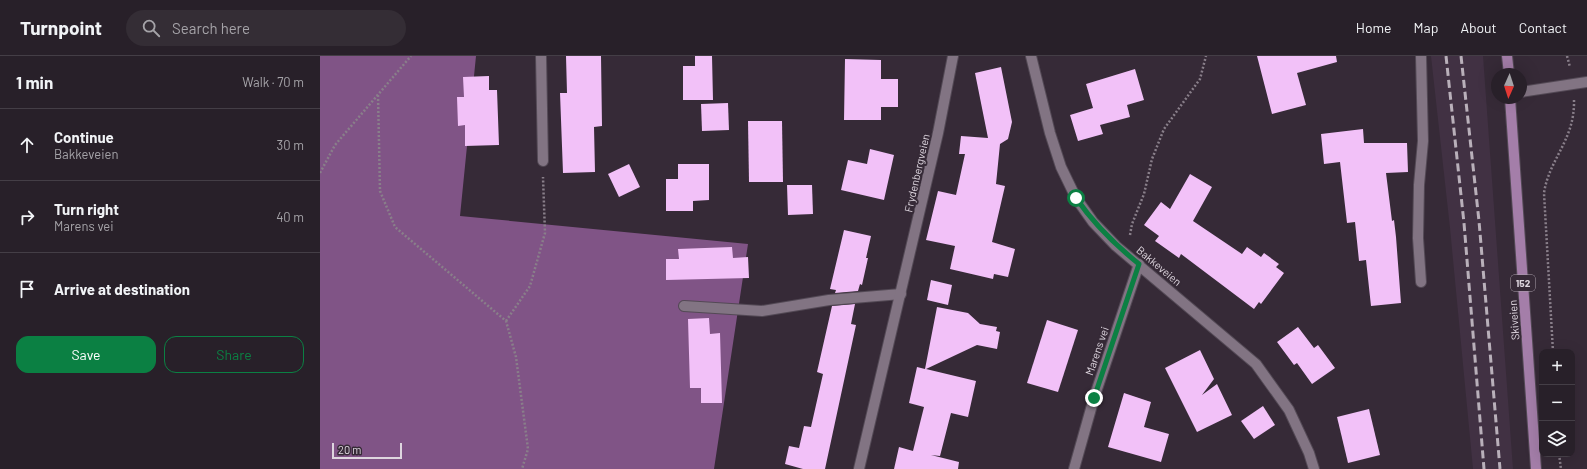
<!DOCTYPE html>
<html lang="en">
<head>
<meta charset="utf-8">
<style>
	:root { --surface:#282029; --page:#342d35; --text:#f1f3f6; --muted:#a5a3a8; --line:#443e46; --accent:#0b8043 }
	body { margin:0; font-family:Barlow,sans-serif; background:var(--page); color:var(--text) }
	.controls { position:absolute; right:12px; bottom:12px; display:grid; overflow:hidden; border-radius:8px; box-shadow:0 4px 16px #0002 }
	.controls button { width:36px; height:36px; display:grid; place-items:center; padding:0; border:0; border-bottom:1px solid var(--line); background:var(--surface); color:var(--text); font:20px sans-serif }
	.compass { position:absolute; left:1171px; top:12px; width:36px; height:36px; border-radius:50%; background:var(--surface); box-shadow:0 4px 16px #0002; rotate:183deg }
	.scale { position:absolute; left:12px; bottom:10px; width:70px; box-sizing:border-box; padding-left:4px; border:2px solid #ded6df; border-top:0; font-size:11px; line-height:14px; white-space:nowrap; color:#ded6df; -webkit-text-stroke:3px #362a37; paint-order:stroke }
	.stop { position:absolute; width:12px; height:12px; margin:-9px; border:3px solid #0b8043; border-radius:50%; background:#fff }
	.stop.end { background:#0b8043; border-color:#fff; box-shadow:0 1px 4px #0008 }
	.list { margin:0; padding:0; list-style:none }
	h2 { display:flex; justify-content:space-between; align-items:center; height:52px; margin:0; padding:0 16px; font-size:17px }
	h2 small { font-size:13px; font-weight:400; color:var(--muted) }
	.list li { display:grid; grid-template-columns:26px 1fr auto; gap:12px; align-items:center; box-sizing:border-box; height:72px; padding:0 16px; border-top:1px solid var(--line) }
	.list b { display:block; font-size:15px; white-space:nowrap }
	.list p { margin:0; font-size:13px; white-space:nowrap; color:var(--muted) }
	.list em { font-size:13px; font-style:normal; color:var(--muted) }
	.actions { display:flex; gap:8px; padding:12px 16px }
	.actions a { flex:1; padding:9px 0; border:1px solid var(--accent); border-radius:12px; text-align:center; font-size:14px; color:var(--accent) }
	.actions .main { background:var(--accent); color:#fff }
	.icon { flex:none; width:22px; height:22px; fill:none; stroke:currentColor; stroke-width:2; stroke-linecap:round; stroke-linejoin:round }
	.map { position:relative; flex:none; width:1267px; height:413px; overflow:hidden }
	header { display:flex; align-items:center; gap:24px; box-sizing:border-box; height:56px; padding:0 20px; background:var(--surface); border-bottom:1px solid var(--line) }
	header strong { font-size:19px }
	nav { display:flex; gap:22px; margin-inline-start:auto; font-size:14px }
	.search { width:280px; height:36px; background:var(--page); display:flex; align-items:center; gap:10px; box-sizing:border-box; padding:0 14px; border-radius:22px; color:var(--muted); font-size:15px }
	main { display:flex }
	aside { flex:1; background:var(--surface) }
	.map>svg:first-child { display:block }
	.built { fill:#413143 }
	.forest { fill:#805486 }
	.building { fill:#f2c1f8 }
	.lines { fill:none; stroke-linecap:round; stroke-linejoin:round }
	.minor-casing { stroke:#534955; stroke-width:12 }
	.major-casing { stroke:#534955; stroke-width:12 }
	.path { stroke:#897f8a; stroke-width:2.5; stroke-dasharray:2 2; stroke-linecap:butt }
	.minor { stroke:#827483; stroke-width:10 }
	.major { stroke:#a47ea9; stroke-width:10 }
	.rail { stroke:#b9b0ba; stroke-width:3; stroke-dasharray:8 4; stroke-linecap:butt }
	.route { stroke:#0b8043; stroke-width:5 }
	.labels { text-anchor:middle; stroke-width:4; stroke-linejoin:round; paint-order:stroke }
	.shield { fill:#362a37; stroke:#aca2ad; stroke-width:1 }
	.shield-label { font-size:10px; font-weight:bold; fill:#ded6df }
	.street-label { font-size:11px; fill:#ded6df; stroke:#362a37 }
</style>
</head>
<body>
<header>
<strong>Turnpoint</strong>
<div class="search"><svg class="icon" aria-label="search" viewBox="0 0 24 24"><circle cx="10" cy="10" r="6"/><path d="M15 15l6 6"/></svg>Search here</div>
<nav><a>Home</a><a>Map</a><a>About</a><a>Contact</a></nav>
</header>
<main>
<aside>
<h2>1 min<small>Walk · 70 m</small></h2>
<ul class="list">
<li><svg class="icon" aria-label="ahead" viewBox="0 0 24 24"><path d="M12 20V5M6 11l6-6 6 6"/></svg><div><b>Continue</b><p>Bakkeveien</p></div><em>30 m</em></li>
<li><svg class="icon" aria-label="right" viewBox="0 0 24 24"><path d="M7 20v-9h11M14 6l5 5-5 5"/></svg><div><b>Turn right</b><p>Marens vei</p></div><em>40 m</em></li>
<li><svg class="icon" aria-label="arrive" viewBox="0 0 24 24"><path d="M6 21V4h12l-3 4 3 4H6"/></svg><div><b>Arrive at destination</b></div></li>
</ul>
<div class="actions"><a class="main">Save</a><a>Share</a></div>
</aside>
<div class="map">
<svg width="1267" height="413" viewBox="0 0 1267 413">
	<rect width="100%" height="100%" fill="#362a37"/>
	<path class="built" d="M1111,0H1163L1193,413H1153L1130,172Z"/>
	<path class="forest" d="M0,0H156L140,160L428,188L394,413H0Z"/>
	<g class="building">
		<path d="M246,0H281L282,70L274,71L275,116L243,117L240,37H247Z"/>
		<path d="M375,0H392L393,44H363V10H375Z"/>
		<path d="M937,0H1016L1017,6L977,17L986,49L952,58Z"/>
		<path d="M525,3L561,4V23H578V51H561V64H524Z"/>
		<path d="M681,11L692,66L688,83L680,88L676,128L685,130L672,186L695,193L688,221L674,218L673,223L630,213L635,190L606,184L618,135L636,139L645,98H639L641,80L668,82L655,17Z"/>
		<path d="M815,13L824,44L807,49L810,61L780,69L783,78L758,85L750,59L773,52L766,28Z"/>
		<path d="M169,20V34H177L179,89L145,90V69L138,70L137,41H144L143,21Z"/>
		<path d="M408,47L409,74L382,75L381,48Z"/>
		<path d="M428,65H462L463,126H429Z"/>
		<path d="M1043,73L1044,87H1087L1088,116L1066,117L1072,165L1074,164L1076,181L1081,247L1051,250L1046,204L1039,205L1035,166L1027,167L1020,106L1004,108L1001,78Z"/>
		<path d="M550,93L574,99L564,144L521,134L528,104L547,108Z"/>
		<path d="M309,108L320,131L299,141L288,118Z"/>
		<path d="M358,108H389V144L373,145V155H346V123H358Z"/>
		<path d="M870,118L892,131L873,165L922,198L927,191L941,201L944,197L959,208L956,211L964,217L941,248L939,246L934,253L861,198L859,202L835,185L839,180L824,169L841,146L850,153Z"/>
		<path d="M467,129H492L493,158L468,159Z"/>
		<path d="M524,174L551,180L546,202H548L542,229L540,228L538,235L515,237L516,234L510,233Z"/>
		<path d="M412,191L413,202L428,201L429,222L346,224V203H359L358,193Z"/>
		<path d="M611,224L632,229L628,249L607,244Z"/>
		<path d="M535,248L531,268L536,269L505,413H483L465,408L469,390L479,392L484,370L491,371L503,318L497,316L512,250Z"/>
		<path d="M617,251L648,257L660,268L677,271L676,275L680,276L677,293L657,289L606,313L656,325L648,361L631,357L620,400L611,399L639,406L638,413H574L579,391L593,395L604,351L589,347L597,311L605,313Z"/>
		<path d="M389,262L390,278L400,277L402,347H381V332H370L368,263Z"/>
		<path d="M727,264L758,274L738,336L707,327Z"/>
		<path d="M978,271L994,292L998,289L1015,312L992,328L977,307L974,309L957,286Z"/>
		<path d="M880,294L894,323L882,339L897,328L912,359L877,376L845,312Z"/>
		<path d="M804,337L831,346L824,371L849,378L841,406L788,391Z"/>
		<path d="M943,350L955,369L934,383L921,365Z"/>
		<path d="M1049,353L1060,399L1028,407L1017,361Z"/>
	</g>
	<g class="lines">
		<defs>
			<g id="minor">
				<path d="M221,0L223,105"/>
				<path d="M711,0L730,77L741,111L756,142L773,166L796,190L936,308L969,354L989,397L994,413"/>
				<path d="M1101,0L1103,85L1099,129L1098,182L1101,226"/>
				<path d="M1201,36L1267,26"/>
				<path d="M364,250L442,255L509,244L581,238"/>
				<path d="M539,413L618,77L633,0"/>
				<path d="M754,413L774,342L819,208"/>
			</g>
			<g id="major">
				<path d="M1187,0L1189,18"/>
				<path d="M1190,42L1216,413"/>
			</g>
		</defs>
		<use href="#minor" class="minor-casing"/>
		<use href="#major" class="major-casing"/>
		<g class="path">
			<path d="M1247,0L1250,11"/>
			<path d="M58,39L60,135L75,171L186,265L196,301L208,393L202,413"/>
			<path d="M0,117L15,89L91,0"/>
			<path d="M810,179L812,168L824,138L832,103L844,73L880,23L886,0"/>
			<path d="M186,265L210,230L225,177L223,121"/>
			<path d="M1233,296L1224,137C1229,103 1255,84 1254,44"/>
			<path d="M1239,398L1241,413"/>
		</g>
		<use href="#minor" class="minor"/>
		<use href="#major" class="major"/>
		<g class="rail">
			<path d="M1126,0L1144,167L1164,413"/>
			<path d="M1141,0L1159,165L1180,413"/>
		</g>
	</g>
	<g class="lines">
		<path class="route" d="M756,142C774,168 794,188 819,208L774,342"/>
	</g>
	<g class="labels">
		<rect class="shield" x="1191" y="219" width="24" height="16" rx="3"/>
		<g class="shield-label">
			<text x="1203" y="231">152</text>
		</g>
		<g class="street-label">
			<text transform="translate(597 117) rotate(-77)" y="4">Frydenbergveien</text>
			<text transform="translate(839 210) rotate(40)" y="4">Bakkeveien</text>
			<text transform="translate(1194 264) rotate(-94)" y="4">Skiveien</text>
			<text transform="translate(777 295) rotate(-71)" y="4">Marens vei</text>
		</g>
	</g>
</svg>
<div class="controls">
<button>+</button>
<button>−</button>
<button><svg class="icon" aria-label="layers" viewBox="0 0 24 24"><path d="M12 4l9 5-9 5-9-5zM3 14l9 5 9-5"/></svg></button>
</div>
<svg class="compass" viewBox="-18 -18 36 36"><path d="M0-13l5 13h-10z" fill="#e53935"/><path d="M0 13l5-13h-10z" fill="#a5a3a8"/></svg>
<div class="scale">20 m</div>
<div class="stop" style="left:756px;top:142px"></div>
<div class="stop end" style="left:774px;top:342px"></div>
</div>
</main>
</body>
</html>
